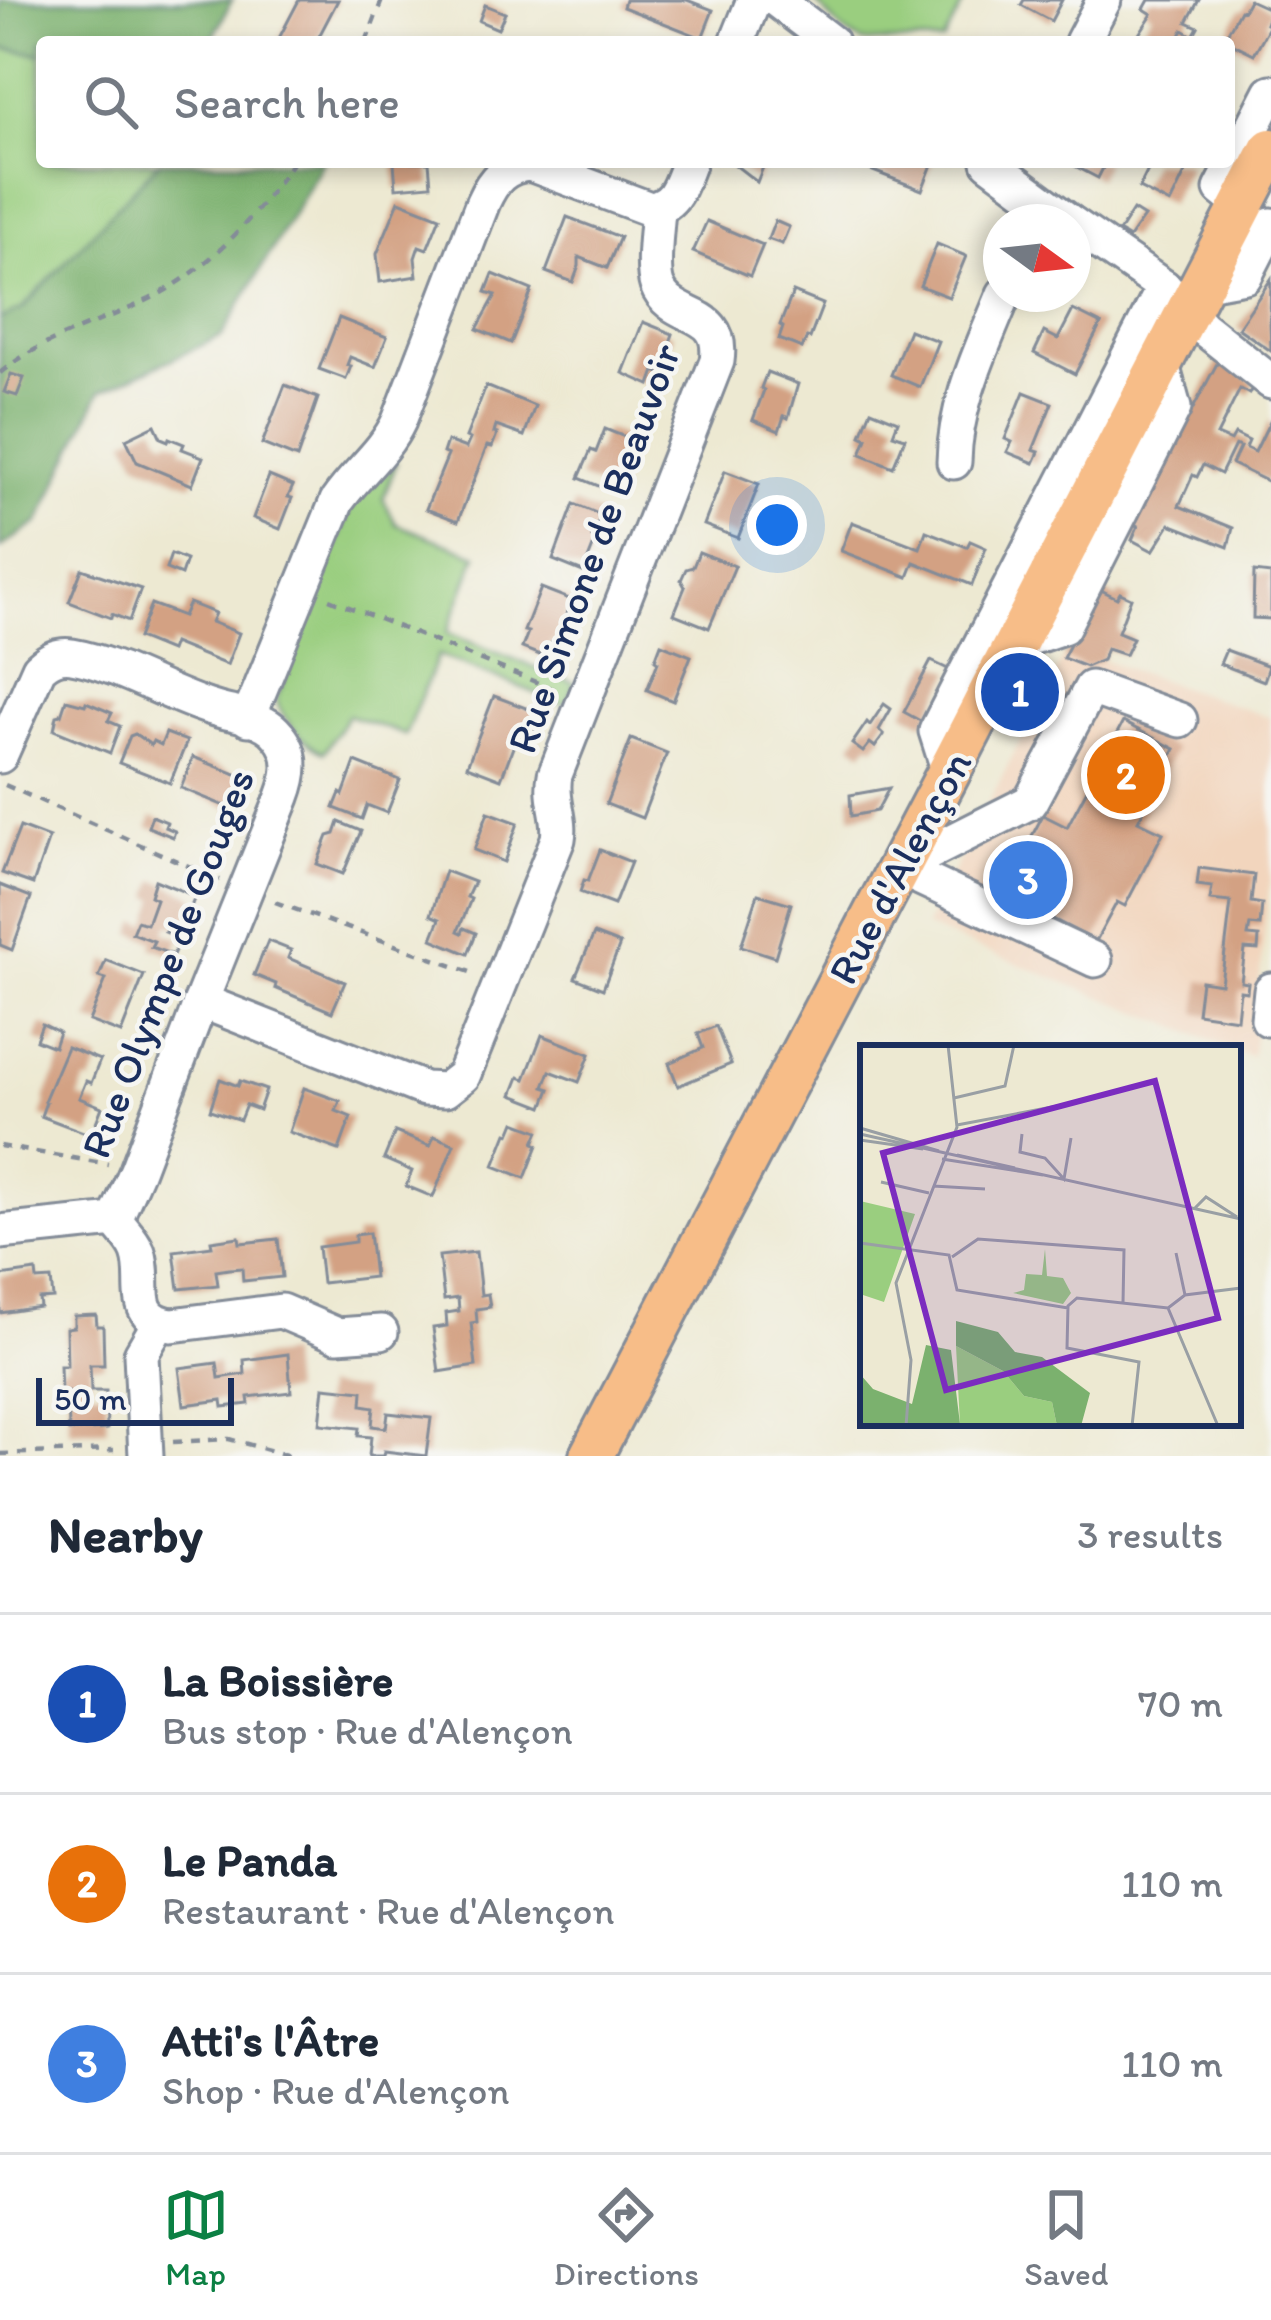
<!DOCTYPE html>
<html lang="en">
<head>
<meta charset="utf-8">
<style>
	:root { --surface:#fff; --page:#f2f2f3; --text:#1f2937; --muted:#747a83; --line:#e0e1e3; --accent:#0b8043 }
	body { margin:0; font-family:Itim,sans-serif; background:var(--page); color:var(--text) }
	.compass { position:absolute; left:983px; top:204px; width:108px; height:108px; border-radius:50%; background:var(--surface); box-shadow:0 6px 18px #0003; rotate:105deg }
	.scale { position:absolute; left:36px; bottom:30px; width:198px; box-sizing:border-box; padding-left:12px; border:6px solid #1b2f5e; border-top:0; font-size:33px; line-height:42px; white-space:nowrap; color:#1b2f5e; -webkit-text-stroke:9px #f6f6f2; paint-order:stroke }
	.you { position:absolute; left:777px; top:525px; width:42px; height:42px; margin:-30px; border:9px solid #fff; border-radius:50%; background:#1a73e8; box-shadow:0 0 0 18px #1a73e833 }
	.badge { display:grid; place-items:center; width:78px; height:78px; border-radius:50%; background:var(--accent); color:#fff; font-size:39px; font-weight:700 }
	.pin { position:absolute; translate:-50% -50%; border:6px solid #fff; box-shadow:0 3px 12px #0006 }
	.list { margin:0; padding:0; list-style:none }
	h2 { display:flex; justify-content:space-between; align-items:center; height:156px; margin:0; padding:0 48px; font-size:51px }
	h2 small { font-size:39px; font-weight:400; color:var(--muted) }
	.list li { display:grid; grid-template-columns:78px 1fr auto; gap:36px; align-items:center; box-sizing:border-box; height:180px; padding:0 48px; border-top:3px solid var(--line) }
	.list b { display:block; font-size:45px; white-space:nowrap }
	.list p { margin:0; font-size:39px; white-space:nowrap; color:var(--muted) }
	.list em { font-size:39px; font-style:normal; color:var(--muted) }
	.icon { flex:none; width:66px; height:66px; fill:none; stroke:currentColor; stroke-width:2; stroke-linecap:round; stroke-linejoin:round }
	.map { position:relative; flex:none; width:1271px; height:1456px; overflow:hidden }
	.search { position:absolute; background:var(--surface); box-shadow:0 6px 18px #0003; left:36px; right:36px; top:36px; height:132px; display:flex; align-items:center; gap:30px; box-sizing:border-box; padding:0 42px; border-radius:12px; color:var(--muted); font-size:45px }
	.sheet { height:696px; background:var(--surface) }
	nav { display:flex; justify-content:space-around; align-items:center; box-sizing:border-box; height:168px; border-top:3px solid var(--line); background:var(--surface); font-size:33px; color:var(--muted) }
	nav a { display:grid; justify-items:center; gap:6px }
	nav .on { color:var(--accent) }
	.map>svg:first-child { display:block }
	.built { fill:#f2d5bd }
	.green { fill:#9ace7f; stroke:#5a7e6e; stroke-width:3 }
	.forest { fill:#7bb16e; stroke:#4b7066; stroke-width:3 }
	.building { fill:#d3a183 }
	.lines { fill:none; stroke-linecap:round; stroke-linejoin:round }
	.minor-casing { stroke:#848c98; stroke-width:39 }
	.major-casing { stroke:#848c98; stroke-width:48 }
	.path { stroke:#848c98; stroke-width:4.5; stroke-dasharray:9 9; stroke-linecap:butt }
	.minor { stroke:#fff; stroke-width:33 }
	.major { stroke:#f7bd88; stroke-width:42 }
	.labels { text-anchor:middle; stroke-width:9; stroke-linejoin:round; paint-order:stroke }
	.street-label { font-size:42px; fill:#1b2f5e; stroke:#f6f6f2 }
	.inset-road { fill:none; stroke:#999fa4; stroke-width:3 }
	.view { fill:#7b2cbf; fill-opacity:0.15; stroke:#7b2cbf; stroke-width:6 }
	.inset-edge { fill:none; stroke:#1b2f5e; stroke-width:6 }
</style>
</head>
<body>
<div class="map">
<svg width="1271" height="1456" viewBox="0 0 1271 1456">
	<rect width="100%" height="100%" fill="#f6f6f2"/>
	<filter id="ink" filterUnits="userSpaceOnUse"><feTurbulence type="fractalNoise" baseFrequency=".00833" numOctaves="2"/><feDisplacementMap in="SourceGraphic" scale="24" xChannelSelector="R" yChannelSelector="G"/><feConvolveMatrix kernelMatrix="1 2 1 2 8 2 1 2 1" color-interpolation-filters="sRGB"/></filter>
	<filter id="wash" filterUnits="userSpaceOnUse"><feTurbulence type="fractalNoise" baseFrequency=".004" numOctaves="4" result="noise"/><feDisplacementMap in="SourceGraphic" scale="48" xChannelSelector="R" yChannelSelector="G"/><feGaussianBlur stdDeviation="2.7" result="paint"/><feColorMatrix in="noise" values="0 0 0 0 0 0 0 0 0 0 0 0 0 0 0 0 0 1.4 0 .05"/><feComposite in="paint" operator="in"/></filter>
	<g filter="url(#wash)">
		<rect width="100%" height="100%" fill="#ede9d2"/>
		<path class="built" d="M1063,658L1086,666L1102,660L1271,718V870L1252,1057L1238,1051V1048H1230L925,927Z"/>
		<g class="green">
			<path d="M813,0H965L943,42H862L842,30Z"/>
			<path d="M0,48L42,54V162H159L22,309L0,319Z"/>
			<path d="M397,462L383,499L396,524L477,555L447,633L575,683L566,705L438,655L405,735L348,715L324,752C304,744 283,720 276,700L352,503Z"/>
		</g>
		<g class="forest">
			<path d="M0,0H232L211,42H42V54L0,48Z"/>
			<path d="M159,162H323L222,336L100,392L39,522L0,548V319L22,309Z"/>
		</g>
		<g id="blocks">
			<g class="building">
				<path d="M299,0H338L316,42H277Z"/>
				<path d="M625,0H687L713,10L702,38L623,7Z"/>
				<path d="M1024,0H1062L1051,21L1021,5Z"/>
				<path d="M1149,0H1199L1187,22L1198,27L1193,36L1183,30L1177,41L1171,37L1168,42H1134L1152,14L1144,9Z"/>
				<path d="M1249,0L1271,10L1266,24L1270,25L1254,54L1224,39L1240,10L1243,11Z"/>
				<path d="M485,5L505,13L498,29L479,21Z"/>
				<path d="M394,162H429L431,185L396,188Z"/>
				<path d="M736,162H765L757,182L735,165Z"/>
				<path d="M850,162H933L922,190Z"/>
				<path d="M1067,162H1106L1098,178Z"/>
				<path d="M1152,162H1182L1189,165L1170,204L1139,188Z"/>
				<path d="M399,201L440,217L427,249L419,246L415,258L417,276L380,282L377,254Z"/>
				<path d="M1133,210L1144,217L1129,238L1119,232Z"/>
				<path d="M567,217L620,237L607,268L579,257V266L573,282L546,272Z"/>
				<path d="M707,221L763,245L750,276L693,252Z"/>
				<path d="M775,221L789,227L782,244L768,239Z"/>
				<path d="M937,244L966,256L949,297L920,286Z"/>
				<path d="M493,274L532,290L511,343L477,329L496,295L486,292Z"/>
				<path d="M1271,279L1270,321L1271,351L1238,328Z"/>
				<path d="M793,292L823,304L810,338L807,337L802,348L779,339L783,327L780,325Z"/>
				<path d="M1073,310L1101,324L1075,374L1034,353L1044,332L1058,339Z"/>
				<path d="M339,318L387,337L375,367L350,357L347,365L351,366L346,379L319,369Z"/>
				<path d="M643,322L673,334L659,373L655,371L650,385L623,373Z"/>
				<path d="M909,330L938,341L920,387L891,375Z"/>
				<path d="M1221,356L1254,384L1249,394L1240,389L1217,435L1231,441L1235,434L1249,441L1246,448L1255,452L1271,419V483L1232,464L1240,447L1235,445L1221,474L1203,465L1197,477L1193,475L1179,506L1233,528L1228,547L1170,524L1153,551L1132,540L1138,526L1132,523Z"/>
				<path d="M767,372L798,384L788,418L784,416L779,431L753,420L764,390L761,388Z"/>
				<path d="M11,374L24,378L17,396L4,392Z"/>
				<path d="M285,385L318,398L297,458L262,444Z"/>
				<path d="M486,386L535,406L524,436L496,426L494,433L497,434L492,447L487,446L458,521L426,509L448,455L443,453L447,441L466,448L470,439L466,437Z"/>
				<path d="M1024,392L1052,403L1033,450L1039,452L1034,463L1007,452L1012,442L1005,439Z"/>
				<path d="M871,410L898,421L893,434L905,438L893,467L861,454L867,438L861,435Z"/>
				<path d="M155,425L161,438L168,441L169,438L184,444L182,449L203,457L192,485L137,462L126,439Z"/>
				<path d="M605,429L635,441L620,480L623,481L618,494L579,478L591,450L596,452Z"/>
				<path d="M725,471L759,484L738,538L704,525Z"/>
				<path d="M269,476L293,486L288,497L292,498L280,529L253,518Z"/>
				<path d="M574,504L601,515L592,537L596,539L583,572L553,560Z"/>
				<path d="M852,522L920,548L926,531L967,547L970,541L986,548L972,585L914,562L908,577L841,551Z"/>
				<path d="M699,552L735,566L709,628L674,614L685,587L681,580L686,569L693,567Z"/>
				<path d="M171,554L186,560L181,575L166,569Z"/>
				<path d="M82,569L141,589L129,621L112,614L111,618L69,602Z"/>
				<path d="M1254,572L1271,574V619L1253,618Z"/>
				<path d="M541,588L572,600L555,643L552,642L545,657L522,648L528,632L524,631Z"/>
				<path d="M1099,589L1117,598L1120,593L1131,598L1118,632L1133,638L1125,655L1107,649L1102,660L1086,667L1063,658Z"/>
				<path d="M189,603L215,613L211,622L239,633L227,665L173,643L170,651L138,638L151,604L183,616Z"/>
				<path d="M661,644L691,656L673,701L647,690L658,662L655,660Z"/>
				<path d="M1226,650L1269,666L1264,681L1220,664Z"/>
				<path d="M931,661L952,671L924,723L904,712Z"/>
				<path d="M494,696L542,714L532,739L518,734L501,779L467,766Z"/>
				<path d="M66,700L85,705L86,702L112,713L108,721L120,726L110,753L54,730L57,716L61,715Z"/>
				<path d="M884,704L891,709L879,730L884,735L875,747L870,743L863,752L852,744L867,722L870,725Z"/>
				<path d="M1123,722L1175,749L1138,821L1163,833L1125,906L1117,902L1096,941L1039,912L1036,916L1000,896L1043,815L1067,827Z"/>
				<path d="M166,733L187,741L170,783L119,763L130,736L135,734L151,745L153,741L161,745Z"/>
				<path d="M631,739L667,753L642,818L606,804Z"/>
				<path d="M193,757L246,778L234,810L181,788Z"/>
				<path d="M355,762L400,780L387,813L367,805L362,819L334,808L340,793L343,795Z"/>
				<path d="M889,788L877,811L851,816L850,795Z"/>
				<path d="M488,812L518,823L504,862L474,850Z"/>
				<path d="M152,816L167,822L165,827L175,831L173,837L148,827Z"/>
				<path d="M339,822L361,831L343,874L317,864L328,836L335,834Z"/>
				<path d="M20,827L49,838L33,884L2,873Z"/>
				<path d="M600,850L631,862L614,905L580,892L584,880L588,881Z"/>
				<path d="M1199,868L1254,875L1251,902L1262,904L1260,926L1250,925L1248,936L1259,937L1258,950L1245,949L1241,982L1248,983L1247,992L1240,991L1237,1019L1197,1013L1201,981L1221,984L1231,902L1210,900L1212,887L1197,885Z"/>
				<path d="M445,871L474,882L467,897L471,899L458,931L462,933L464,928L476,933L468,954L432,939L440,919L431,915Z"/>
				<path d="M155,880L195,896L183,929L169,924L165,932L180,938L173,955L151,947L154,941L132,933L137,921L147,924L156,899L150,896Z"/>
				<path d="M0,885L31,897L12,950L0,945Z"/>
				<path d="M758,894L791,904L775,957L741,946Z"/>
				<path d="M594,934L620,944L603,989L575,978Z"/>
				<path d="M268,941L291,950L288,958L345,982L332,1012L275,988L276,984L254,975Z"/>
				<path d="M106,960L144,975L121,1033L89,1021L106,979L99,977Z"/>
				<path d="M42,1024L59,1032L54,1047L36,1040Z"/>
				<path d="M716,1026L731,1064L678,1086L669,1063L703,1048L698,1034Z"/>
				<path d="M542,1035L590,1054L579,1082L550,1071L544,1087L550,1089L543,1107L512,1095L519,1077L525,1079Z"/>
				<path d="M67,1047L100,1060L91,1083L86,1081L79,1098L102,1107L91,1135L41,1116L46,1102L44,1101Z"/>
				<path d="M220,1079L238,1086L240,1081L266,1090L259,1110L246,1105L240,1120L210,1110Z"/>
				<path d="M304,1088L340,1101L336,1111L351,1117L339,1150L289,1132Z"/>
				<path d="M515,1122L539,1131L534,1143L538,1145L525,1178L494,1166L507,1133L510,1134Z"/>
				<path d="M395,1132L430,1146L434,1136L454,1144L433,1197L406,1186L412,1171L384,1159Z"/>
				<path d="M369,1233L374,1277L322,1283L318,1247L355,1242V1235Z"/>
				<path d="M239,1237L240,1243L278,1239L282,1277L243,1281L242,1268L229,1269L216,1271L218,1285L179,1289L174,1251L212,1246L211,1241Z"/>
				<path d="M476,1252L481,1295L488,1294L490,1307L476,1309L477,1322L471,1323L476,1366L439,1372L433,1328L447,1326L446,1313L459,1311L458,1298L444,1300L439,1256Z"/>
				<path d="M36,1271L37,1280L51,1279L53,1298L39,1299L40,1307L0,1313V1276Z"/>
				<path d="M96,1315L97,1326H103L104,1365H90L91,1391H106L107,1429L69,1431L68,1392L61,1393L60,1366H67L66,1328L74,1327V1316Z"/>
				<path d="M288,1354L291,1392L248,1397L249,1404L223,1407L222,1400L184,1405L179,1368L217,1363L219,1378L245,1374L244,1360Z"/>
				<path d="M324,1387L363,1391L362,1405L374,1407L372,1426L386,1428L388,1413L431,1418L426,1456L384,1451L383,1456H369L371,1437L358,1436L359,1428L320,1424Z"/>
			</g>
		</g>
	</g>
	<g filter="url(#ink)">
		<use href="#blocks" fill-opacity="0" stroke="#848c98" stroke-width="3"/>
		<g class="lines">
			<defs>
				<g id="minor">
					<path d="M776,0L831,42"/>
					<path d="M737,42L754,0"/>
					<path d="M1082,42L1104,0"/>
					<path d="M989,162L1070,222"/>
					<path d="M1241,205L1221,189L1271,92"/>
					<path d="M1073,224L1164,287L1203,328L1271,382"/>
					<path d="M1200,284L1245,276L1271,225"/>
					<path d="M954,462C955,402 982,349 1004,294"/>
					<path d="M1016,643L1063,627L1174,408L1161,361"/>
					<path d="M248,719L337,501C357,472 384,453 399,421L483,202C493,180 504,166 530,164L650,209C676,206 680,184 689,162"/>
					<path d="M0,756L39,668C49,659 58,654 72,656C119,664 166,694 212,708C229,714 250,715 265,724C271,727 275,731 279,736C295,755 291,776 283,797L201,1001L137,1170L115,1220"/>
					<path d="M949,772L936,731L1164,287"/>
					<path d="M1095,960L899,868L1030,802L1091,688L1180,720"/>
					<path d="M201,1001L424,1089L445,1090L463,1076L558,839C562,816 550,800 555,775L717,361C725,306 671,323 657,285C651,267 657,228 658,208"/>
					<path d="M1268,1019L1271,990"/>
					<path d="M0,1232L115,1220C122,1229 134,1241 138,1252C149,1281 127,1318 172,1325L281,1311L337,1335L381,1332"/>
					<path d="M146,1456L141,1354L159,1323"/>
				</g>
				<path id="major" d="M591,1456L949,772L1271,150"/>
			</defs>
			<use href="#minor" class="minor-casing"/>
			<use href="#major" class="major-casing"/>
			<g class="path">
				<path d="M366,42L382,0"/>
				<path d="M0,373C50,332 114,321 168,289C220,258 259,211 293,162"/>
				<path d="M329,599L558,691"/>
				<path d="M5,785L220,880"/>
				<path d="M275,902L473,973"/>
				<path d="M0,1146L108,1164"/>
				<path d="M173,1442L229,1439L290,1456"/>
				<path d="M0,1454L114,1450"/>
			</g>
			<use href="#minor" class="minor"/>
			<use href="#major" class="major"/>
		</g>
	</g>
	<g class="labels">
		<g class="street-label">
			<text transform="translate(593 548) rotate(-70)" y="15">Rue Simone de Beauvoir</text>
			<text transform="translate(899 867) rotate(-62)" y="15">Rue d'Alençon</text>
			<text transform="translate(167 963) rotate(-69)" y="15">Rue Olympe de Gouges</text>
		</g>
	</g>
	<g transform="translate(860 1045)">
		<rect width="381" height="381" fill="#ede9d2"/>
		<path d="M0,156L55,169L24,257L0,249ZM185,204L187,231L203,233L211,248L203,259L153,248L164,245L166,229L182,230ZM96,301L143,326L164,351L192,357L197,381L100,380Z" fill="#9ace7f"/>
		<path d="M96,276L138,287L155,307L182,312L230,348L221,381H197L192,357L164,351L143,326L96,301ZM66,300L91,305L100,379L117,381H0V329L13,344L52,359Z" fill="#7bb16e"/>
		<path class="inset-road" d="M94,53L145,41L154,0M97,80L213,58M0,83L79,106M0,89L381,174M162,89L160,107L185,113L204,134L211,93M0,95L63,104M97,110L155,123M82,114L183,130M21,137L69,148M73,141L125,144M334,164L346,152L377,172M0,198L89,210L97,245L208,263M316,208L325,250M92,212L118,194L264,205L263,258M46,381L51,315L36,238L97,82L88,0M272,381L279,317L207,303L208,261L217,253L308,263M358,381L308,263L325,250L381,243"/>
		<path class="view" d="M295,36L358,273L86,345L23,108Z"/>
		<rect width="381" height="381" class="inset-edge"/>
	</g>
</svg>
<svg class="compass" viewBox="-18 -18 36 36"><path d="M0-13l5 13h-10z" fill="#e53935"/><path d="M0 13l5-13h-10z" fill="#747a83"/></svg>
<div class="scale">50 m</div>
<div class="you"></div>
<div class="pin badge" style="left:1020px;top:692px;background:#1a4fb4">1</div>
<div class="pin badge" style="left:1126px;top:775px;background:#e8710a">2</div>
<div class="pin badge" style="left:1028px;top:880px;background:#3f7fe0">3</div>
<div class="search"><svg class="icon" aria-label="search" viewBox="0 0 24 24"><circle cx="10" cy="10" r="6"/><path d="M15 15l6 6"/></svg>Search here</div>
</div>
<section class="sheet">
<h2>Nearby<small>3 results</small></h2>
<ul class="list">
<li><span class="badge" style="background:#1a4fb4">1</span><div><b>La Boissière</b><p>Bus stop · Rue d'Alençon</p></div><em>70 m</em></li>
<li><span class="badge" style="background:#e8710a">2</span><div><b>Le Panda</b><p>Restaurant · Rue d'Alençon</p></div><em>110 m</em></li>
<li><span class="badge" style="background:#3f7fe0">3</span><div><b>Atti's l'Âtre</b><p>Shop · Rue d'Alençon</p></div><em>110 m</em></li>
</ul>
</section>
<nav>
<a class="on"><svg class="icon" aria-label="map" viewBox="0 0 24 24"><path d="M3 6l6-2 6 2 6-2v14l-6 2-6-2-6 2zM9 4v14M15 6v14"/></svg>Map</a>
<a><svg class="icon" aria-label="directions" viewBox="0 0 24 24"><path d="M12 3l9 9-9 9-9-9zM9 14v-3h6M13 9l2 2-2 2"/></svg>Directions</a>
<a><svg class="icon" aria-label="saved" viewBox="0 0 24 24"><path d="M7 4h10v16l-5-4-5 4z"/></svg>Saved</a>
</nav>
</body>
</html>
